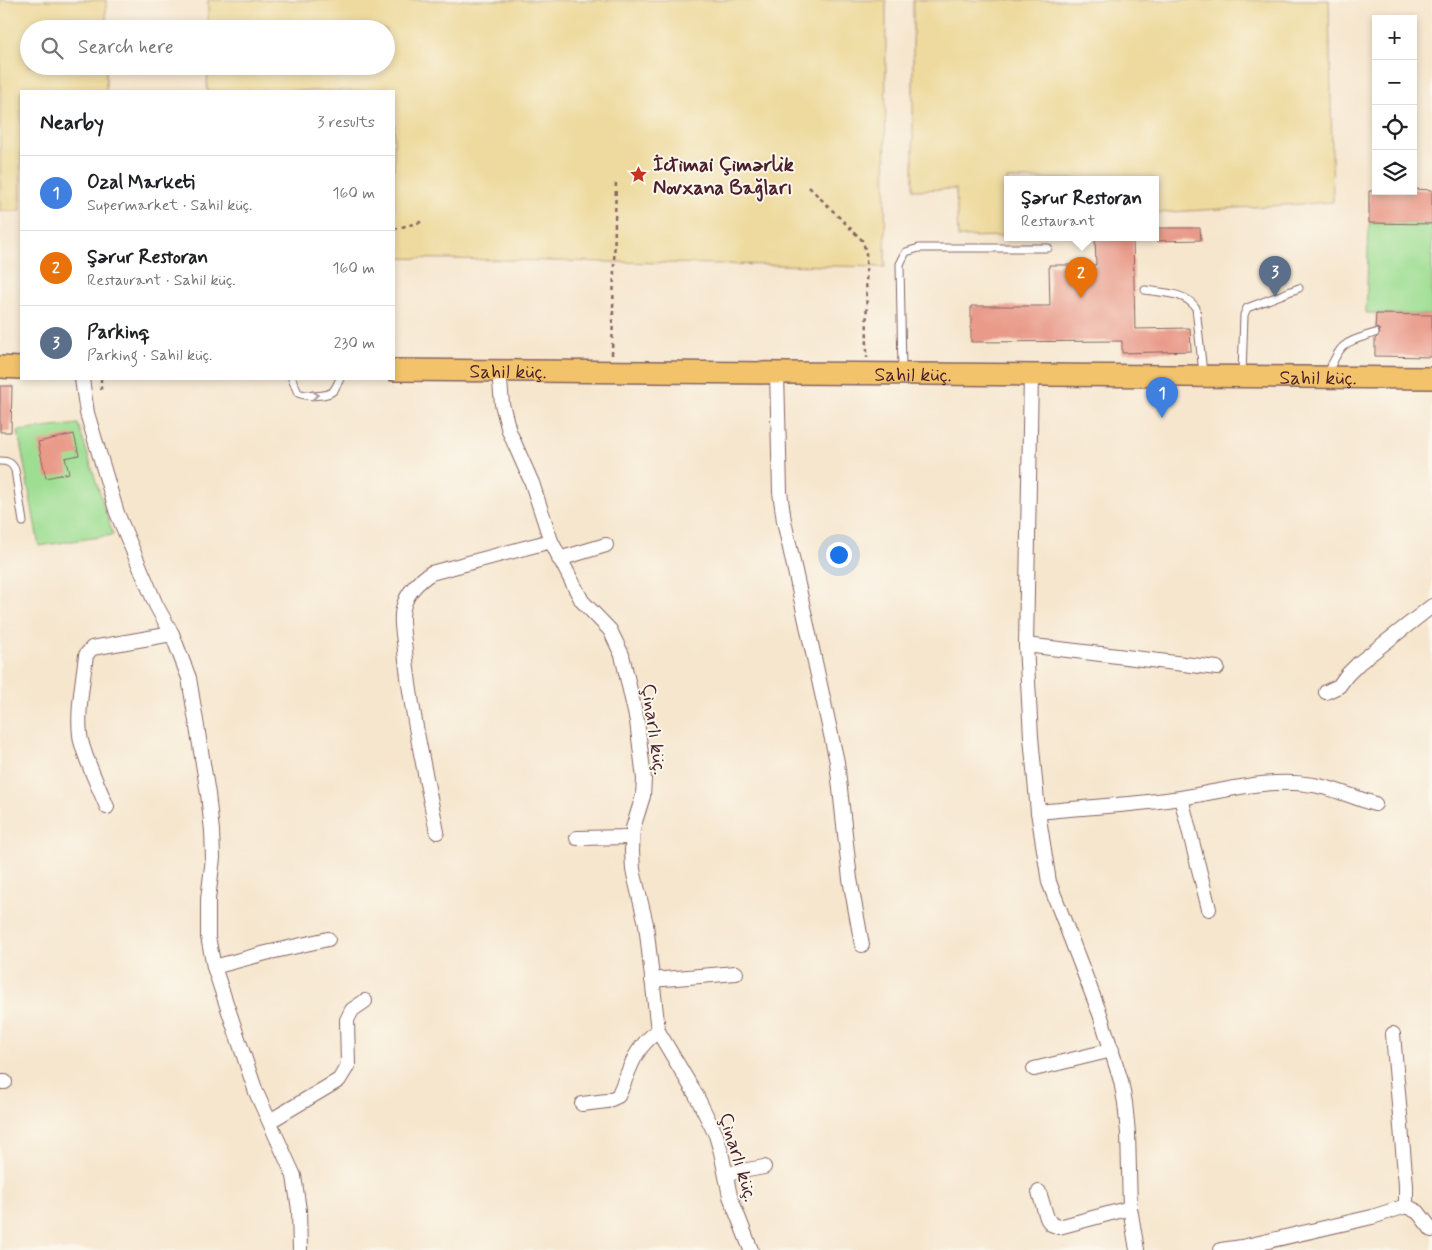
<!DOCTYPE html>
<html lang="en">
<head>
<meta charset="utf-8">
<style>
	:root { --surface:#fff; --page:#f6f6f6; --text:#202124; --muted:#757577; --line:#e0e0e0; --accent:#1a73e8 }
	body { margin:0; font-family:Mynerve,sans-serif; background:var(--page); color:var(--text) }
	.controls { position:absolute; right:15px; top:15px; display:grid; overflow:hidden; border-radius:0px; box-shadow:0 2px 8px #0003 }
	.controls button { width:45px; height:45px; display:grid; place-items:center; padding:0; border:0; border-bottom:1px solid var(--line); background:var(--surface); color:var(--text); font:25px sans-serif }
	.you { position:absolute; left:838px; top:554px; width:18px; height:18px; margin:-12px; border:4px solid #fff; border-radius:50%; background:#1a73e8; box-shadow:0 0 0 8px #1a73e833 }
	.badge { display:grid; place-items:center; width:32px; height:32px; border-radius:50%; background:var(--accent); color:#fff; font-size:16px; font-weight:700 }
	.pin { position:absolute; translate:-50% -41px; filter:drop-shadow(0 1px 2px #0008) }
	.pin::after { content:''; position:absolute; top:26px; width:18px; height:15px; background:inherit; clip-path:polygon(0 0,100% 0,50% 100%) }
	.popup { position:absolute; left:1004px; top:176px; width:155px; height:65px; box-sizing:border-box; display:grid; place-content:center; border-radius:0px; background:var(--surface); filter:drop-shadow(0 1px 4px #0005); font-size:16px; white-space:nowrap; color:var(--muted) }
	.popup b { font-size:19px; color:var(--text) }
	.popup::after { content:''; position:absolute; left:50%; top:100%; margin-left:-10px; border:10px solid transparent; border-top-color:var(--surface) }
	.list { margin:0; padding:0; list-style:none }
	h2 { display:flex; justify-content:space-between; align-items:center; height:65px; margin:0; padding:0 20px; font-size:21px }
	h2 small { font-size:16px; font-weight:400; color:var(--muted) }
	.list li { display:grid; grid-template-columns:32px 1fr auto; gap:15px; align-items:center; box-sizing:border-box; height:75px; padding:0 20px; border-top:1px solid var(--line) }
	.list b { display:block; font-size:19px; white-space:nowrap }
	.list p { margin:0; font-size:16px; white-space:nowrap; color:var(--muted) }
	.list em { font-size:16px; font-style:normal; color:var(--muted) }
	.icon { flex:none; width:28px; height:28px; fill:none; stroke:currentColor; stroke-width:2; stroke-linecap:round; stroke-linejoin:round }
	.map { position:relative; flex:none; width:1432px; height:1250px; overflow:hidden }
	.search { position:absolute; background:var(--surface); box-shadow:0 2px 8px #0003; left:20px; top:20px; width:375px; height:55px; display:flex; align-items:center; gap:12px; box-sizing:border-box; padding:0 18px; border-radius:28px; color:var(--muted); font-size:19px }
	.panel { position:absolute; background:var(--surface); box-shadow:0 2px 8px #0003; left:20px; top:90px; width:375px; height:290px; border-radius:0px }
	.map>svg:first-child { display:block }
	.green { fill:#9ede93; stroke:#747e5f }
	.sand { fill:#eeda9e; stroke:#9c7c64 }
	.building { fill:#e99a89 }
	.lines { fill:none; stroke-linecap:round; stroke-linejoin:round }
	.lane-casing { stroke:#866564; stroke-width:9 }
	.street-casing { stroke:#866564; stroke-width:16 }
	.primary-casing { stroke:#866564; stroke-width:24 }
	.path { stroke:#866564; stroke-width:2.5; stroke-dasharray:4 4; stroke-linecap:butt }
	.lane { stroke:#fff; stroke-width:7 }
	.street { stroke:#fff; stroke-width:14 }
	.primary { stroke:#f2c36a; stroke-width:21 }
	.oneway { stroke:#ae9aa0 }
	.labels { text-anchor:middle; stroke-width:4; stroke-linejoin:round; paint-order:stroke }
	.poi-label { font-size:20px; font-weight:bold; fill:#4a1f2b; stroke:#fbf7ec; text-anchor:start }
	.street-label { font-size:20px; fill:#4a1f2b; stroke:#fbf7ec }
</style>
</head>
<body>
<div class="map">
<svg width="1432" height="1250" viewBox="0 0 1432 1250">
	<rect width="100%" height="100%" fill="#fbf7ec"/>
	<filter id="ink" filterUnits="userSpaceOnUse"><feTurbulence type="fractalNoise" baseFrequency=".02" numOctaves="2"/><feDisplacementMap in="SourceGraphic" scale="10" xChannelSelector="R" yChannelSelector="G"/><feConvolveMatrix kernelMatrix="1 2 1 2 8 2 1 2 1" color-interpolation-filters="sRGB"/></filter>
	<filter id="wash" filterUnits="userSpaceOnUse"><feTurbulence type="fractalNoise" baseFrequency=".0096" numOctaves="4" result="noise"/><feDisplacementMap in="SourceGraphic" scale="20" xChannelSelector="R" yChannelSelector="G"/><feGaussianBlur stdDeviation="1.12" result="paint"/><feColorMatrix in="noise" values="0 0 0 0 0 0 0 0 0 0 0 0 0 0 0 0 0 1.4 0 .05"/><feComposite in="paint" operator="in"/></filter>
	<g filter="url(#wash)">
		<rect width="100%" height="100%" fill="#f6e6ce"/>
		<g class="green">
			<path d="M1369,223L1432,224V315L1366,313Z"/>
			<path d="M78,424L113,535L39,546L18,431Z"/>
		</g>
		<g class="sand">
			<path d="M0,0H106V29H29V66H106V91H21V211H0Z"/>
			<path d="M208,0H886L885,267L394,258V91H207L208,66H386V29H208Z"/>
			<path d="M913,0H1329L1333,202L1155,213V179H1007V236L958,237L956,189L913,190Z"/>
		</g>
		<g id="blocks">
			<g class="building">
				<path d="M1413,189L1432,190V224L1369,223V191H1413Z"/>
				<path d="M1155,228H1200L1201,240L1155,241Z"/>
				<path d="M1095,237H1133L1135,329L1190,328L1191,351L1122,353V341L971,342V306H1050L1049,265H1096Z"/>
				<path d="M1376,314L1432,315V357L1375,356V339L1380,334L1379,329L1375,328Z"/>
				<path d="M0,386H12L11,432H0Z"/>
				<path d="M74,434L79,455L65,458L69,473L46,478L38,442Z"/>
			</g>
		</g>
	</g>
	<g filter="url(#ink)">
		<use href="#blocks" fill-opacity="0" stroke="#866564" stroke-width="1"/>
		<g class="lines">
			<defs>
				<g id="lane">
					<path d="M1145,290C1162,293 1186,292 1196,308L1203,373"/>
					<path d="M902,371L900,264L906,252L919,248H1048"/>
					<path d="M1328,373C1341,342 1344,343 1375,333"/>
					<path d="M1242,374L1244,315L1247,308L1299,288"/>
					<path d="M292,379L298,393C306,396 327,398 334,390C336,387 338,382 340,379"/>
					<path d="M0,461C8,461 12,463 15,470L23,522"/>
				</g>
				<g id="street">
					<path d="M499,371L502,404L509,431L532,483L551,541L582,601L610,630L622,655L637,721L644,779L643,796L633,828L632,851L633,870L646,924L658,1031L696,1095L716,1135L721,1152L730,1196L751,1250"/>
					<path d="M777,373L780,492L784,521L837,762L850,879L862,945"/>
					<path d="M1031,375L1026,645L1031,737L1038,812L1049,882L1100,1014L1121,1081L1125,1103L1128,1133L1130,1208L1137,1250"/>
					<path d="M82,379L87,413L117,513L156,605L172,634L189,678L208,794L212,831L213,858L208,899V937L214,967L256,1092L294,1176L299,1210L300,1250"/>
					<path d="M559,559L606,545"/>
					<path d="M1026,645L1217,668"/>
					<path d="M1326,692L1339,686L1347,675L1359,663L1432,606"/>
					<path d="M1181,798L1209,909"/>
					<path d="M107,807C98,785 87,764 81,741C76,716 83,681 86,655L92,648L172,634"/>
					<path d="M1038,812C1086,807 1134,805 1181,798C1223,791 1271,777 1313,785C1334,788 1355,798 1375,804"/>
					<path d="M437,832C425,772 411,712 405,651C404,637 399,618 404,605C408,591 419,581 431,573L551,541"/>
					<path d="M577,838L632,837"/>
					<path d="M214,967L266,953L328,939"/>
					<path d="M652,980L736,973"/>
					<path d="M1034,1069L1112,1050"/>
					<path d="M0,1082H5"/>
					<path d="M582,1104L607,1101L618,1096C631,1069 632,1050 658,1031"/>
					<path d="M270,1121L339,1080L348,1065L347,1020L352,1010L365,1001"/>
					<path d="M726,1174L764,1167"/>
					<path d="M1039,1192L1047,1218L1051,1224L1059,1227L1130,1208"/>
					<path d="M1406,1206L1418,1212L1432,1230"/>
					<path d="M1221,1250L1242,1247L1372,1217L1406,1206V1185L1393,1034"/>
				</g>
				<g id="primary">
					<path d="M0,367L21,368"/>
					<path id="s1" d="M394,370L1432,378"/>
				</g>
			</defs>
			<use href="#lane" class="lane-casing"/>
			<use href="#street" class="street-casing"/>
			<use href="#primary" class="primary-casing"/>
			<g class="path">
				<path d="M809,187L862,240L866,251L867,358"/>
				<path d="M394,229L425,221"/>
				<path d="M612,355L616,179"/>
				<path d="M101,390V379"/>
			</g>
			<use href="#lane" class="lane"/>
			<use href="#street" class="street"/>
			<use href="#primary" class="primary"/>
		</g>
		<defs><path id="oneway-chevron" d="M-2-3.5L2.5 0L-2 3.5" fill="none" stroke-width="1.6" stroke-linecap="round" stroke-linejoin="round" transform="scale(1.25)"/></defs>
		<use class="oneway" href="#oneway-chevron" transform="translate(315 395) rotate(-3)"/>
	</g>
	<defs>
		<symbol id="sight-bare" viewBox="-9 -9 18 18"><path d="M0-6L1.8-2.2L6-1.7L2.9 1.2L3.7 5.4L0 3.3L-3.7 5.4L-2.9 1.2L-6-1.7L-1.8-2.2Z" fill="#c8321e" stroke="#fbf7ec" stroke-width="2.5" paint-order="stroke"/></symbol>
	</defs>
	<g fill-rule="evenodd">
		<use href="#sight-bare" x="626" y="162" width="25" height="25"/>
	</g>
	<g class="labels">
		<g class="poi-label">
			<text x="653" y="171">İctimai Çimərlik<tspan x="653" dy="23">Novxana Bağları</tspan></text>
		</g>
		<g class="street-label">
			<text dy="7" stroke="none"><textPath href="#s1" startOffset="114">Sahil küç.</textPath></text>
			<text dy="7" stroke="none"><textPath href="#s1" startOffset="519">Sahil küç.</textPath></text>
			<text dy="7" stroke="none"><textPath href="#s1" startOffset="924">Sahil küç.</textPath></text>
			<text transform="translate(655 729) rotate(82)" y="7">Çinarlı küç.</text>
			<text transform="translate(739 1157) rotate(73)" y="7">Çinarlı küç.</text>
		</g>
	</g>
</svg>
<div class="controls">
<button>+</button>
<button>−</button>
<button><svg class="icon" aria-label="locate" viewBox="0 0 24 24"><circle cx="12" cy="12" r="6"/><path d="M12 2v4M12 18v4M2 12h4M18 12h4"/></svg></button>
<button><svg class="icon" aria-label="layers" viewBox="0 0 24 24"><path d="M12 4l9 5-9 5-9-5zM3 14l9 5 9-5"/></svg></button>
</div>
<div class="you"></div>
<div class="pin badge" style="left:1162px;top:418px;background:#3f7fe0">1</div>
<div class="pin badge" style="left:1081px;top:298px;background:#e8710a">2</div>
<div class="popup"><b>Şərur Restoran</b>Restaurant</div>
<div class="pin badge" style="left:1275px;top:297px;background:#5c6f8a">3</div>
<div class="search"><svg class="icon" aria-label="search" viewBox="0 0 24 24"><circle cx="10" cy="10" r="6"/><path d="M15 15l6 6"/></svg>Search here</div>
<section class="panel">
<h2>Nearby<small>3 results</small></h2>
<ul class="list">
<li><span class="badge" style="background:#3f7fe0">1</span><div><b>Ozal Marketi</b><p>Supermarket · Sahil küç.</p></div><em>160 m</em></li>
<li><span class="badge" style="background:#e8710a">2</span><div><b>Şərur Restoran</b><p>Restaurant · Sahil küç.</p></div><em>160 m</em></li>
<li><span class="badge" style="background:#5c6f8a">3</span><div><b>Parkinq</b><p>Parking · Sahil küç.</p></div><em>230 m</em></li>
</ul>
</section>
</div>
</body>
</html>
